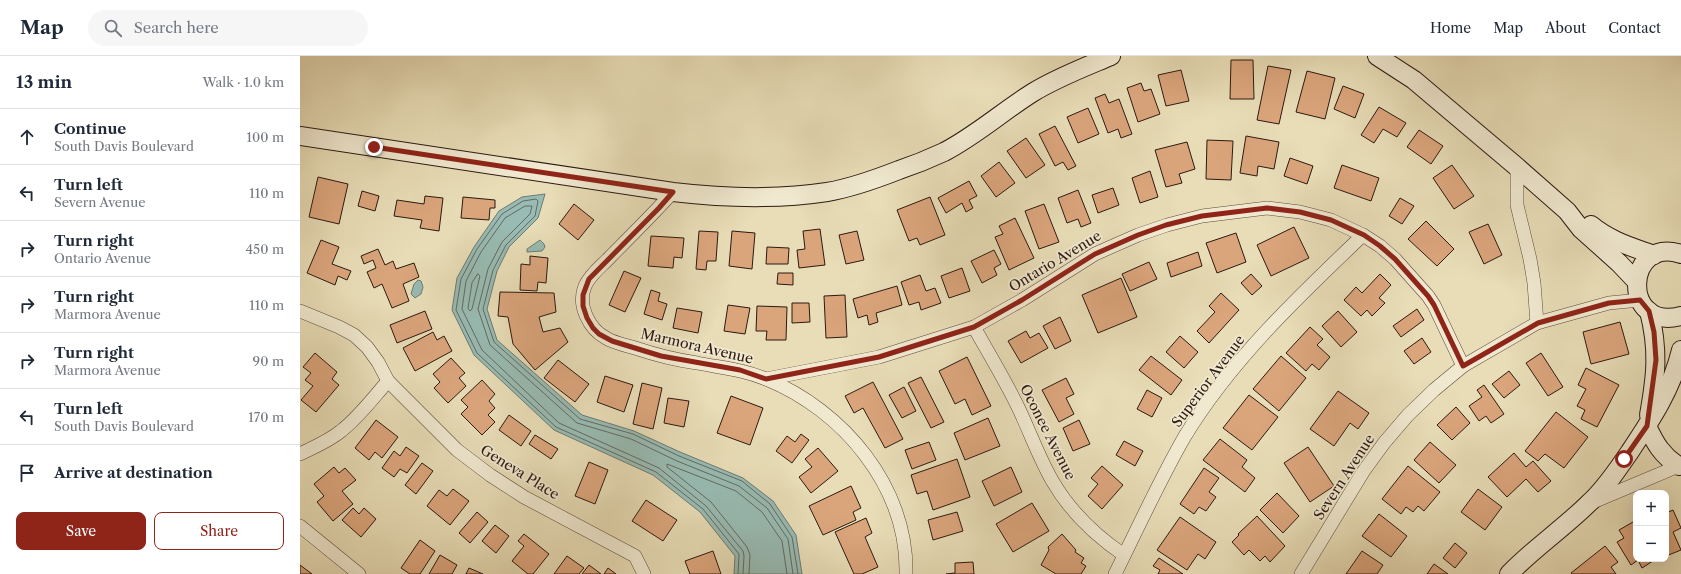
<!DOCTYPE html>
<html lang="en">
<head>
<meta charset="utf-8">
<style>
	:root { --surface:#fff; --page:#f6f6f7; --text:#1f2937; --muted:#747a83; --line:#e0e1e3; --accent:#8f2418 }
	body { margin:0; font-family:"Libre Caslon Text",serif; background:var(--page); color:var(--text) }
	.controls { position:absolute; right:12px; bottom:12px; display:grid; overflow:hidden; border-radius:8px; box-shadow:0 4px 16px #0002 }
	.controls button { width:36px; height:36px; display:grid; place-items:center; padding:0; border:0; border-bottom:1px solid var(--line); background:var(--surface); color:var(--text); font:20px sans-serif }
	.stop { position:absolute; width:12px; height:12px; margin:-9px; border:3px solid #8f2418; border-radius:50%; background:#fff }
	.stop.end { background:#8f2418; border-color:#fff; box-shadow:0 1px 4px #0008 }
	.list { margin:0; padding:0; list-style:none }
	h2 { display:flex; justify-content:space-between; align-items:center; height:52px; margin:0; padding:0 16px; font-size:17px }
	h2 small { font-size:13px; font-weight:400; color:var(--muted) }
	.list li { display:grid; grid-template-columns:26px 1fr auto; gap:12px; align-items:center; box-sizing:border-box; height:56px; padding:0 16px; border-top:1px solid var(--line) }
	.list b { display:block; font-size:15px; white-space:nowrap }
	.list p { margin:0; font-size:13px; white-space:nowrap; color:var(--muted) }
	.list em { font-size:13px; font-style:normal; color:var(--muted) }
	.actions { display:flex; gap:8px; padding:12px 16px }
	.actions a { flex:1; padding:9px 0; border:1px solid var(--accent); border-radius:8px; text-align:center; font-size:14px; color:var(--accent) }
	.actions .main { background:var(--accent); color:#fff }
	.icon { flex:none; width:22px; height:22px; fill:none; stroke:currentColor; stroke-width:2; stroke-linecap:round; stroke-linejoin:round }
	.map { position:relative; flex:none; width:1381px; height:518px; overflow:hidden }
	header { display:flex; align-items:center; gap:24px; box-sizing:border-box; height:56px; padding:0 20px; background:var(--surface); border-bottom:1px solid var(--line) }
	header strong { font-size:19px }
	nav { display:flex; gap:22px; margin-inline-start:auto; font-size:14px }
	.search { width:280px; height:36px; background:var(--page); display:flex; align-items:center; gap:10px; box-sizing:border-box; padding:0 14px; border-radius:22px; color:var(--muted); font-size:15px }
	main { display:flex }
	aside { flex:1; background:var(--surface) }
	.map>svg:first-child { display:block }
	.water { fill:#98bbb3; stroke:#6d7a72 }
	.lines { fill:none; stroke-linecap:round; stroke-linejoin:round }
	.shore { stroke:#626a62; stroke-width:1 }
	.building { fill:#dba57c; stroke:#2c1911 }
	.street-casing { stroke:#5b4a3a; stroke-width:14 }
	.secondary-casing { stroke:#2c1911; stroke-width:20 }
	.street { stroke:#f0e9d0; stroke-width:13 }
	.secondary { stroke:#f0e9d0; stroke-width:18 }
	.route { stroke:#8f2418; stroke-width:5 }
	.labels { text-anchor:middle; stroke-width:3.5; stroke-linejoin:round; paint-order:stroke }
	.street-label { font-size:14px; fill:#2c1911; stroke:#f0e9d0 }
</style>
</head>
<body>
<header>
<strong>Map</strong>
<div class="search"><svg class="icon" aria-label="search" viewBox="0 0 24 24"><circle cx="10" cy="10" r="6"/><path d="M15 15l6 6"/></svg>Search here</div>
<nav><a>Home</a><a>Map</a><a>About</a><a>Contact</a></nav>
</header>
<main>
<aside>
<h2>13 min<small>Walk · 1.0 km</small></h2>
<ul class="list">
<li><svg class="icon" aria-label="ahead" viewBox="0 0 24 24"><path d="M12 20V5M6 11l6-6 6 6"/></svg><div><b>Continue</b><p>South Davis Boulevard</p></div><em>100 m</em></li>
<li><svg class="icon" aria-label="left" viewBox="0 0 24 24"><path d="M17 20v-9H6M10 6l-5 5 5 5"/></svg><div><b>Turn left</b><p>Severn Avenue</p></div><em>110 m</em></li>
<li><svg class="icon" aria-label="right" viewBox="0 0 24 24"><path d="M7 20v-9h11M14 6l5 5-5 5"/></svg><div><b>Turn right</b><p>Ontario Avenue</p></div><em>450 m</em></li>
<li><svg class="icon" aria-label="right" viewBox="0 0 24 24"><path d="M7 20v-9h11M14 6l5 5-5 5"/></svg><div><b>Turn right</b><p>Marmora Avenue</p></div><em>110 m</em></li>
<li><svg class="icon" aria-label="right" viewBox="0 0 24 24"><path d="M7 20v-9h11M14 6l5 5-5 5"/></svg><div><b>Turn right</b><p>Marmora Avenue</p></div><em>90 m</em></li>
<li><svg class="icon" aria-label="left" viewBox="0 0 24 24"><path d="M17 20v-9H6M10 6l-5 5 5 5"/></svg><div><b>Turn left</b><p>South Davis Boulevard</p></div><em>170 m</em></li>
<li><svg class="icon" aria-label="arrive" viewBox="0 0 24 24"><path d="M6 21V4h12l-3 4 3 4H6"/></svg><div><b>Arrive at destination</b></div></li>
</ul>
<div class="actions"><a class="main">Save</a><a>Share</a></div>
</aside>
<div class="map">
<svg width="1381" height="518" viewBox="0 0 1381 518">
	<rect width="100%" height="100%" fill="#e8ddb7"/>
	<filter id="stains"><feTurbulence type="fractalNoise" baseFrequency=".005" numOctaves="4"/><feColorMatrix values="0 0 0 0 .2 0 0 0 0 .09 0 0 0 0 .02 0 0 0 .5 -.17"/></filter>
	<radialGradient id="worn" r=".72"><stop offset=".6" stop-color="#630" stop-opacity="0"/><stop offset="1" stop-color="#630" stop-opacity=".3"/></radialGradient>
	<g class="water">
		<path d="M245,138L238,162L209,191L197,215L187,253L197,284L282,359L334,375L380,396L443,422L473,445L496,479L502,518H434L435,500L400,456L353,419L254,374L174,299L152,254L157,222L174,191L199,155L222,141Z"/>
		<path d="M240,184L244,188L245,191L242,195L227,196V193Z"/>
		<path d="M118,224L121,225L123,231L121,238L115,242L111,238L114,228Z"/>
	</g>
	<g class="lines">
		<g class="shore">
			<path d="M178,218L180,220L172,253L170,255L168,252L172,227Z"/>
			<path d="M438,518L439,498L403,453L356,416L256,371L177,297L156,254L161,223L177,193L202,158L223,145L236,143L238,145L235,160L206,189L193,214L183,253L194,286L280,363L333,378L379,400L442,425L470,448L492,481L498,518"/>
			<path d="M443,518L444,500L443,495L406,450L359,412L259,367L182,294L162,253L166,225L181,196L205,162L225,150H232L230,158L202,186L188,213L178,253L190,289L277,367L331,383L377,405L439,430L467,452L488,483L493,518"/>
			<path d="M449,518L450,499L447,491L411,446L367,411V408L436,435L462,456L482,485L487,518"/>
		</g>
	</g>
	<g class="building">
		<path d="M931,4H953L954,43H930Z"/>
		<path d="M968,10L991,14L979,68L957,64Z"/>
		<path d="M881,14L889,45L866,50L858,19Z"/>
		<path d="M1007,15L1035,22L1025,63L996,56Z"/>
		<path d="M841,27L844,35L851,33L860,58L838,66L827,32Z"/>
		<path d="M1043,30L1064,38L1055,62L1034,53Z"/>
		<path d="M805,38L809,47L819,43L832,78L821,82L818,73L808,77L795,42Z"/>
		<path d="M1079,51L1106,67L1097,81L1083,73L1074,87L1061,79Z"/>
		<path d="M788,52L799,78L778,87L767,61Z"/>
		<path d="M755,70L776,110L768,114L763,106L755,110L739,78Z"/>
		<path d="M1119,74L1143,90L1131,108L1107,91Z"/>
		<path d="M946,80L979,86L974,113L958,110L957,120L940,117Z"/>
		<path d="M726,82L745,109L726,122L707,95Z"/>
		<path d="M907,84L933,85L931,124L906,123Z"/>
		<path d="M887,86L895,113L879,118L882,127L866,131L855,94Z"/>
		<path d="M990,102L1013,110L1007,128L984,120Z"/>
		<path d="M699,106L715,127L696,141L681,120Z"/>
		<path d="M1042,109L1079,122L1071,145L1034,132Z"/>
		<path d="M1152,109L1174,140L1154,153L1133,122Z"/>
		<path d="M850,115L858,141L840,147L832,122Z"/>
		<path d="M18,121L48,128L39,168L9,161Z"/>
		<path d="M669,125L677,140L669,144L673,152L666,156L662,147L646,157L638,142Z"/>
		<path d="M813,132L819,149L798,157L792,139Z"/>
		<path d="M778,134L791,167L781,171L778,163L767,167L758,142Z"/>
		<path d="M62,135L79,140L75,155L58,150Z"/>
		<path d="M125,140L143,142L139,175L120,172L122,164L94,160L97,144L124,148Z"/>
		<path d="M163,141L195,144V152H190L189,164L161,162Z"/>
		<path d="M630,141L645,179L620,189L617,182L609,185L597,154Z"/>
		<path d="M1100,142L1114,150L1102,168L1089,160Z"/>
		<path d="M274,148L294,164L278,184L259,168Z"/>
		<path d="M744,148L759,186L739,193L725,155Z"/>
		<path d="M715,162L734,202L709,214L695,181L703,178L699,170Z"/>
		<path d="M1126,165L1154,193L1137,210L1108,183Z"/>
		<path d="M1188,168L1202,199L1184,208L1169,176Z"/>
		<path d="M994,171L1009,202L971,220L957,189Z"/>
		<path d="M520,173L525,209L499,212L497,194L505,193L503,175Z"/>
		<path d="M399,175L418,176L416,205H407L406,214L396,213Z"/>
		<path d="M432,175L455,177L452,213L429,210Z"/>
		<path d="M557,175L564,204L546,208L539,179Z"/>
		<path d="M936,177L946,206L917,217L906,187Z"/>
		<path d="M351,180L384,182L382,202L374,201L373,212L348,210Z"/>
		<path d="M21,184L39,191L32,208L51,215L47,224L38,220L35,229L7,217Z"/>
		<path d="M467,191L489,192L488,208H466Z"/>
		<path d="M78,193L85,209L93,205L96,213L114,207L119,221L103,228L109,245L92,252L82,228L74,232L67,216L76,212L73,204L64,208L61,200Z"/>
		<path d="M694,194L701,208L694,212L697,219L682,227L671,205Z"/>
		<path d="M898,196L902,210L871,221L867,207Z"/>
		<path d="M230,200L248,202L246,227L238,226L237,235L220,234L221,208L230,209Z"/>
		<path d="M849,206L857,223L830,235L822,218Z"/>
		<path d="M662,212L670,235L649,242L641,220Z"/>
		<path d="M324,215L341,222L325,256L309,249Z"/>
		<path d="M478,217H493V229L477,228Z"/>
		<path d="M951,218L962,230L952,239L941,227Z"/>
		<path d="M1080,218L1091,229L1079,242L1085,247L1072,260L1067,254L1061,260L1044,244L1056,231L1062,237Z"/>
		<path d="M620,219L626,235L635,232L641,247L621,254L619,246L609,249L601,226Z"/>
		<path d="M821,222L837,261L798,277L782,239Z"/>
		<path d="M597,230L602,249L576,257L578,266L569,269L567,259L558,262L553,243Z"/>
		<path d="M351,234L360,237L358,245L367,248L362,264L344,258Z"/>
		<path d="M200,236L254,237L256,256L239,261L243,276L260,272L268,286L235,314L213,288L208,261L198,260Z"/>
		<path d="M921,237L939,254L909,287L897,275L915,256L909,250Z"/>
		<path d="M545,239L547,281L526,282L524,240Z"/>
		<path d="M492,247H509L510,266L492,267Z"/>
		<path d="M428,249L450,252L445,278L424,275Z"/>
		<path d="M457,250L487,251L486,284H466L467,275H456Z"/>
		<path d="M377,252L402,256L398,277L373,272Z"/>
		<path d="M1117,253L1124,264L1101,281L1093,270Z"/>
		<path d="M125,255L132,273L97,287L90,269Z"/>
		<path d="M1038,255L1057,276L1041,291L1022,270Z"/>
		<path d="M760,261L771,285L755,293L743,270Z"/>
		<path d="M1320,266L1329,298L1291,308L1283,276Z"/>
		<path d="M1010,271L1023,283L1017,289L1030,301L1019,314L1012,308L1006,315L986,297Z"/>
		<path d="M726,275L730,282L739,277L748,292L721,307L708,285Z"/>
		<path d="M133,276L137,284L144,280L152,295L115,315L103,292Z"/>
		<path d="M880,280L898,296L884,312L866,296Z"/>
		<path d="M1122,282L1131,296L1114,308L1104,295Z"/>
		<path d="M15,297L37,316L32,323L39,329L16,356L1,344L13,330L5,324L11,317L3,311Z"/>
		<path d="M1241,297L1263,331L1248,340L1226,307Z"/>
		<path d="M851,300L882,324L871,339L839,314Z"/>
		<path d="M981,300L1006,322L979,355L953,333Z"/>
		<path d="M667,301L691,350L672,359L665,343L655,348L639,315Z"/>
		<path d="M151,302L165,317L159,322L166,330L148,347L134,332L140,326L133,318Z"/>
		<path d="M258,304L289,328L275,346L244,322Z"/>
		<path d="M1286,312L1319,329L1297,371L1281,363L1285,354L1277,350L1286,333L1278,329Z"/>
		<path d="M1209,315L1220,329L1204,342L1192,328Z"/>
		<path d="M305,320L333,329L324,356L297,346Z"/>
		<path d="M621,321L644,366L631,372L608,327Z"/>
		<path d="M766,322L774,338L766,342L774,358L759,366L742,334Z"/>
		<path d="M182,324L195,338L189,345L195,352L188,359L195,366L182,379L161,358L168,351L161,344Z"/>
		<path d="M573,326L603,383L585,392L563,352L554,357L545,340Z"/>
		<path d="M342,327L362,332L353,373L333,368Z"/>
		<path d="M1184,329L1204,358L1191,367L1186,360L1179,365L1169,350L1182,341L1177,334Z"/>
		<path d="M604,331L616,355L602,362L589,339Z"/>
		<path d="M847,334L862,342L852,361L837,353Z"/>
		<path d="M1038,335L1069,357L1058,373L1050,367L1034,390L1010,373Z"/>
		<path d="M949,339L978,361L952,394L923,372Z"/>
		<path d="M431,340L463,352L450,389L417,377Z"/>
		<path d="M368,342L389,345L384,371L364,367Z"/>
		<path d="M1156,351L1170,367L1152,384L1137,369Z"/>
		<path d="M1256,356L1288,381L1264,412L1245,398L1238,405L1225,395Z"/>
		<path d="M209,359L231,375L221,390L199,374Z"/>
		<path d="M688,362L700,390L665,404L654,377Z"/>
		<path d="M76,364L98,381L82,402L75,396L69,404L55,392Z"/>
		<path d="M779,364L790,388L773,395L763,372Z"/>
		<path d="M501,378L509,384L492,407L476,395L487,380L495,386Z"/>
		<path d="M235,379L258,393L251,403L229,388Z"/>
		<path d="M920,383L947,404L942,411L955,422L945,436L903,404Z"/>
		<path d="M824,385L843,395L835,410L816,399Z"/>
		<path d="M629,386L636,404L612,413L605,394Z"/>
		<path d="M1130,386L1156,409L1139,427L1114,404Z"/>
		<path d="M106,391L119,400L107,417L100,413L94,421L82,412L94,395L100,400Z"/>
		<path d="M1008,391L1034,430L1010,446L984,407Z"/>
		<path d="M518,392L538,415L511,437L499,421L512,411L505,403Z"/>
		<path d="M1214,397L1226,411L1233,405L1251,425L1238,436L1226,423L1207,441L1188,421Z"/>
		<path d="M657,403L670,441L633,454L627,435L617,438L611,419Z"/>
		<path d="M289,406L308,414L295,448L275,440Z"/>
		<path d="M122,407L133,415L116,438L105,429Z"/>
		<path d="M802,410L823,429L802,453L788,440L798,428L791,422Z"/>
		<path d="M1108,410L1140,436L1124,455L1118,450L1113,456L1106,451L1101,458L1082,443Z"/>
		<path d="M34,411L39,417L45,412L56,424L42,435L53,448L33,465L17,446L24,440L14,428Z"/>
		<path d="M711,411L722,436L694,450L682,425Z"/>
		<path d="M904,412L919,422L909,436L916,441L906,455L899,451L894,458L880,448Z"/>
		<path d="M551,430L561,452L553,456L556,464L523,479L509,450Z"/>
		<path d="M153,433L169,445L150,469L127,450L139,434L147,440Z"/>
		<path d="M1178,433L1202,451L1185,474L1161,456Z"/>
		<path d="M977,437L999,460L983,477L960,454Z"/>
		<path d="M346,444L377,464L363,485L332,465Z"/>
		<path d="M732,447L749,475L713,496L696,468Z"/>
		<path d="M53,452L59,458L64,452L76,463L61,481L42,464Z"/>
		<path d="M1373,454L1381,472L1373,476L1381,494L1366,500V457Z"/>
		<path d="M177,456L188,466L170,487L159,477Z"/>
		<path d="M657,456L663,475L633,484L628,464Z"/>
		<path d="M1079,458L1107,480L1091,501L1062,480Z"/>
		<path d="M957,460L985,490L970,506L965,500L960,505L949,494L944,499L932,486L939,479L938,478Z"/>
		<path d="M880,461L916,486L905,503L898,498L887,514L857,494Z"/>
		<path d="M566,462L572,477L565,481L578,511L562,518H554L535,476Z"/>
		<path d="M1333,466L1336,470V503H1356L1342,512L1338,504L1331,509L1317,486L1324,482L1319,474Z"/>
		<path d="M195,469L209,480L196,497L182,485Z"/>
		<path d="M224,478L249,498L233,518H228L212,505L224,490L218,485Z"/>
		<path d="M762,478L776,494L775,496L784,502L781,507L786,510L781,518H756L741,509L749,494L748,491Z"/>
		<path d="M120,484L135,495L120,518H110L101,512Z"/>
		<path d="M1155,487L1167,497L1155,512L1143,502Z"/>
		<path d="M1305,490L1318,506L1311,511L1316,518H1272L1271,517Z"/>
		<path d="M413,495L421,518H390L385,505Z"/>
		<path d="M1062,495L1083,509L1077,518H1046Z"/>
		<path d="M140,499L157,509L152,518H129Z"/>
		<path d="M267,500L284,512L279,518H254Z"/>
		<path d="M859,502L883,518H858L860,514L853,510Z"/>
		<path d="M673,506L674,518H646L655,517V507Z"/>
		<path d="M1134,508L1148,518H1127Z"/>
		<path d="M0,509L12,518H0Z"/>
		<path d="M289,509L301,518H282Z"/>
		<path d="M169,512L183,518H166Z"/>
		<path d="M308,512L316,518H304Z"/>
	</g>
	<g class="lines">
		<defs>
			<g id="street">
				<path d="M1217,111V149L1230,203L1234,227L1237,267"/>
				<path d="M373,136C353,158 332,179 311,200C303,209 290,218 285,230C277,249 289,273 306,282C314,287 325,289 335,292C356,299 376,304 397,307C422,312 442,313 466,323C543,354 608,431 606,518"/>
				<path d="M0,255L39,271L54,279L67,291L78,306L88,325L157,394L190,419L224,441L335,500L344,518"/>
				<path d="M674,271C689,298 705,324 718,351C730,376 739,402 753,426C770,455 796,480 824,499"/>
				<path d="M466,323L579,301L674,271L722,244L795,198L838,179L867,169L902,160L967,152L1000,156L1031,164L1063,179L1080,190L1095,203L1128,240L1134,249L1163,310"/>
				<path d="M0,398C14,391 29,385 41,375C59,361 73,342 88,325"/>
				<path d="M1293,446L1381,409"/>
				<path d="M0,470L59,518"/>
				<path d="M815,518C838,472 859,425 885,380C932,303 999,240 1063,179"/>
				<path d="M1001,518L1063,416L1084,387L1108,359L1134,334L1163,310L1237,267L1309,247L1340,244"/>
			</g>
			<g id="secondary">
				<path d="M1077,0L1114,24L1217,111L1267,155L1281,173L1319,207L1336,225"/>
				<path d="M0,80L373,136C424,142 475,144 527,136C551,132 576,123 599,114C614,109 629,103 644,96C675,80 702,56 732,37C756,22 785,11 811,0"/>
				<path d="M1291,169C1310,185 1332,191 1354,199"/>
				<path d="M1381,198C1325,179 1320,276 1381,260"/>
				<path d="M1349,359C1356,320 1359,294 1349,255"/>
				<path d="M1347,370C1355,387 1362,400 1379,410"/>
				<path d="M1209,518C1234,492 1264,472 1289,447C1305,433 1317,414 1329,397C1351,364 1372,333 1381,294"/>
			</g>
		</defs>
		<use href="#street" class="street-casing"/>
		<use href="#secondary" class="secondary-casing"/>
		<use href="#street" class="street"/>
		<use href="#secondary" class="secondary"/>
	</g>
	<g class="lines">
		<path class="route" d="M74,91L373,136L359,152L289,223L283,239V250L287,262L293,272L299,278L312,285L361,300L440,314L466,323L579,301L674,271L722,244L795,198L838,179L866,169L902,160L967,152L1000,156L1031,164L1064,179L1080,190L1095,203L1128,240L1134,249L1163,310L1238,267L1309,247L1340,244L1349,255L1354,276L1356,304L1347,370L1324,403"/>
	</g>
	<g class="labels">
		<g class="street-label">
			<text transform="translate(755 205) rotate(-31)" y="5">Ontario Avenue</text>
			<text transform="translate(397 290) rotate(13)" y="5">Marmora Avenue</text>
			<text transform="translate(908 325) rotate(-53)" y="5">Superior Avenue</text>
			<text transform="translate(748 376) rotate(63)" y="5">Oconee Avenue</text>
			<text transform="translate(220 416) rotate(32)" y="5">Geneva Place</text>
			<text transform="translate(1044 421) rotate(-57)" y="5">Severn Avenue</text>
		</g>
	</g>
	<rect width="100%" height="100%" filter="url(#stains)"/>
	<rect width="100%" height="100%" fill="url(#worn)"/>
</svg>
<div class="controls">
<button>+</button>
<button>−</button>
</div>
<div class="stop" style="left:1324px;top:403px"></div>
<div class="stop end" style="left:74px;top:91px"></div>
</div>
</main>
</body>
</html>
